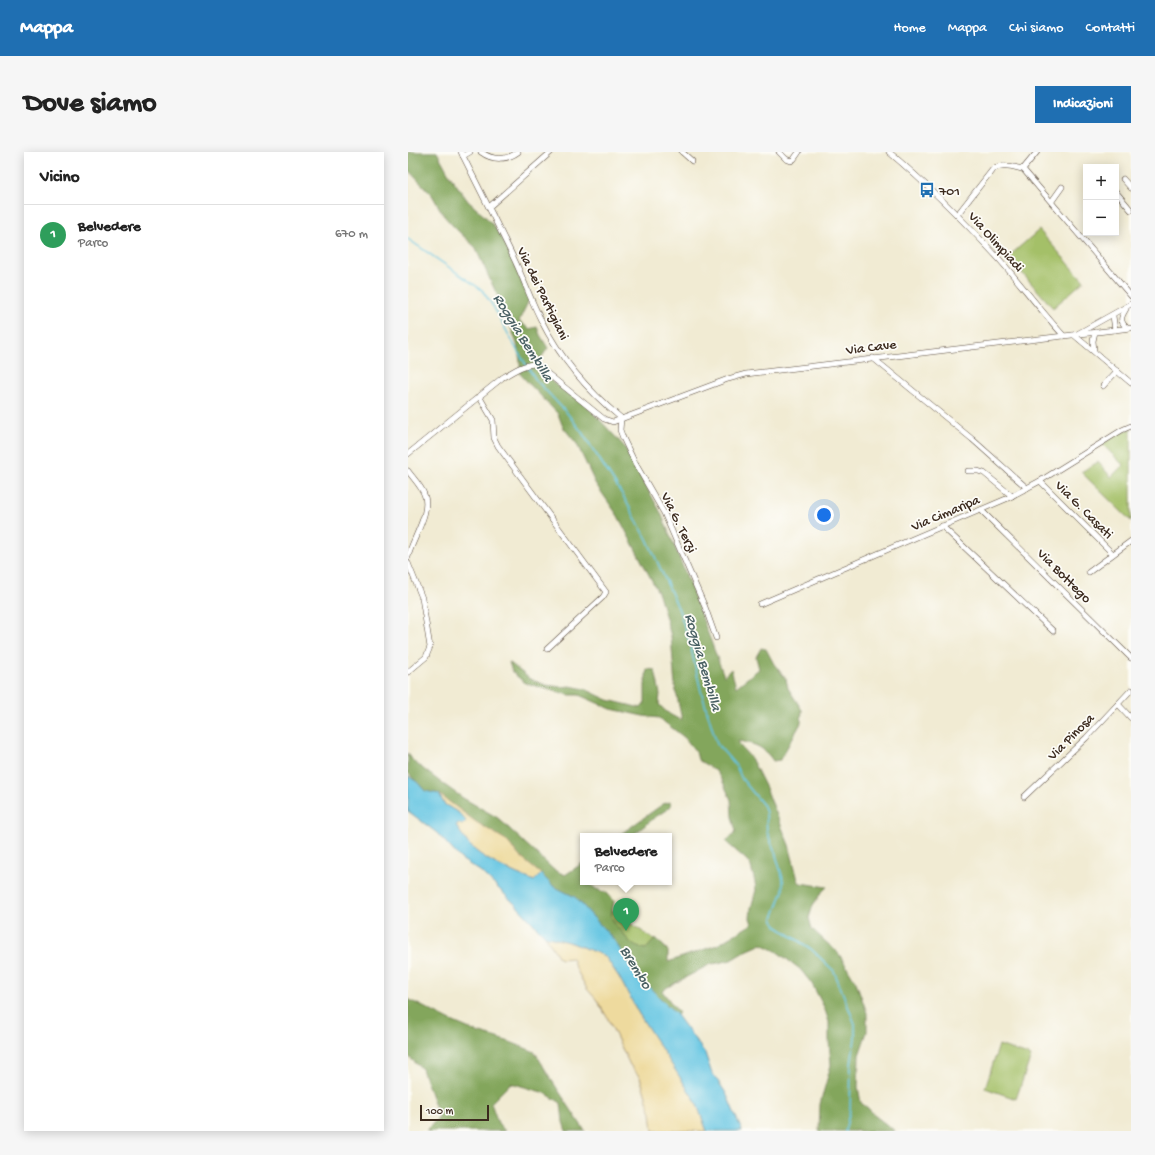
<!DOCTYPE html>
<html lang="it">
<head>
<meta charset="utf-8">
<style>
	:root { --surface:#fff; --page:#f6f6f6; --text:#222; --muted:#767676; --line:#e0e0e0; --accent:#1f6fb2 }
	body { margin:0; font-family:"Gochi Hand",sans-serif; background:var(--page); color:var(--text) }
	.controls { position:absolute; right:12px; top:12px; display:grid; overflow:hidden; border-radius:0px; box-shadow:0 2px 10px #0003 }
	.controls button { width:36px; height:36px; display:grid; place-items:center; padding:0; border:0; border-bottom:1px solid var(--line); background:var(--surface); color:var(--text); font:20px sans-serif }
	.scale { position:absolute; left:12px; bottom:10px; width:69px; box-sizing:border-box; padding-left:4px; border:2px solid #3b2a1e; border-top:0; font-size:11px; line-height:14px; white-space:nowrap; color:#3b2a1e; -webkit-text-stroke:3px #fdfcf7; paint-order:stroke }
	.you { position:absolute; left:416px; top:363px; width:14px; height:14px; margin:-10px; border:3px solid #fff; border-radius:50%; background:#1a73e8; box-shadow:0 0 0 6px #1a73e833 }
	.badge { display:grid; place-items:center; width:26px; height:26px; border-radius:50%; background:var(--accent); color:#fff; font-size:13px; font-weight:700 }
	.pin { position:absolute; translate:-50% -33px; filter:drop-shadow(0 1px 2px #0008) }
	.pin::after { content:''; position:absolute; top:21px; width:14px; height:12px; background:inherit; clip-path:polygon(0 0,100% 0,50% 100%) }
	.popup { position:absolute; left:172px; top:681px; width:92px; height:52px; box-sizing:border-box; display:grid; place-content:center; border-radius:0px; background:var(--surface); filter:drop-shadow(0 1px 3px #0005); font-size:13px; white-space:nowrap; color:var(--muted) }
	.popup b { font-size:15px; color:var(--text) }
	.popup::after { content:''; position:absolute; left:50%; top:100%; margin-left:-8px; border:8px solid transparent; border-top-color:var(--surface) }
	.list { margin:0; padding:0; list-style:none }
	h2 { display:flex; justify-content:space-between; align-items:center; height:52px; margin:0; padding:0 16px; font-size:17px }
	h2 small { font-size:13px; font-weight:400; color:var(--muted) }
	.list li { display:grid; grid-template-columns:26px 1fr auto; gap:12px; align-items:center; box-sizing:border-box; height:60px; padding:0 16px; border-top:1px solid var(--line) }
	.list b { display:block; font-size:15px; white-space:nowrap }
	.list p { margin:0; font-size:13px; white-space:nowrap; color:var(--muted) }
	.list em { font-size:13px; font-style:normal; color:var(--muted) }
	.map { position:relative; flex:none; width:723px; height:979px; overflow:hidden; border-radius:0px }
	header { display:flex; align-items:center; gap:24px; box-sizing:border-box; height:56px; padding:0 20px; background:var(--accent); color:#fff }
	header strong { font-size:19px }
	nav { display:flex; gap:22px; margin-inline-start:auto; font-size:14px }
	.intro { display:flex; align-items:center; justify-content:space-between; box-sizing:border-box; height:96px; padding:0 24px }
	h1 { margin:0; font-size:28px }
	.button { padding:10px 18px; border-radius:0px; background:var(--accent); color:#fff; font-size:14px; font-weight:700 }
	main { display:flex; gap:24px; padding:0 24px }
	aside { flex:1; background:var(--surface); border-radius:0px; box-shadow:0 2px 10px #0003 }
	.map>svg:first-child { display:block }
	.green { fill:#a4c068; stroke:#707543 }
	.forest { fill:#83a65c; stroke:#5f683d }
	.sand { fill:#eeda9e; stroke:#94825e }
	.water { fill:#64c5e2; stroke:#507880 }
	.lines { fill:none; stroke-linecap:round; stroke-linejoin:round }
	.stream { stroke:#64c5e2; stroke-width:1.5 }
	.minor-casing { stroke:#564739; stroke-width:6 }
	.minor { stroke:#fff; stroke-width:5 }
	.labels { text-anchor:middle; stroke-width:3.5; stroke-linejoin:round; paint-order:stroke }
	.poi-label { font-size:14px; fill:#3b2a1e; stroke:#fdfcf7; text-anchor:start }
	.street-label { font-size:14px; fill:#3b2a1e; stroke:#fdfcf7 }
	.water-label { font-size:15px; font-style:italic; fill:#496063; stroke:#fdfcf7 }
</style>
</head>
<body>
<header>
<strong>Mappa</strong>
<nav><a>Home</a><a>Mappa</a><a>Chi siamo</a><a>Contatti</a></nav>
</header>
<div class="intro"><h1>Dove siamo</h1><a class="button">Indicazioni</a></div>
<main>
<aside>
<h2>Vicino<small></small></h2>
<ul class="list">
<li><span class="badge" style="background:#2e9e5b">1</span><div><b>Belvedere</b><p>Parco</p></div><em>670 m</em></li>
</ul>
</aside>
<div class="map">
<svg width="723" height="979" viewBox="0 0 723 979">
	<rect width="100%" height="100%" fill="#fdfcf7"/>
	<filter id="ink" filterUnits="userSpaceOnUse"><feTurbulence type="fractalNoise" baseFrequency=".025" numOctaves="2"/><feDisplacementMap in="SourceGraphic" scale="8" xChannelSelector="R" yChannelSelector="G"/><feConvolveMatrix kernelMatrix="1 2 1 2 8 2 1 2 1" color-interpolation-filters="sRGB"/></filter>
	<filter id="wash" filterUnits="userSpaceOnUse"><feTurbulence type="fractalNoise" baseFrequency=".012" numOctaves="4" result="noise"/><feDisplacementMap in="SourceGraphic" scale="16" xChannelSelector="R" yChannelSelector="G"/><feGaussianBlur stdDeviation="0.9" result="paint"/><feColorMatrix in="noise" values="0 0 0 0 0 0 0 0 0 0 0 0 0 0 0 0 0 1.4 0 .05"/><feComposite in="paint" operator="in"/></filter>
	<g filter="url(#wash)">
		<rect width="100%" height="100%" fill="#f1ebd3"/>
		<g class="green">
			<path d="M631,78L676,129L645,156L600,105Z"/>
			<path d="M723,276V369L673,320L690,310L703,325L715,313L694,292L715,279Z"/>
			<path d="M166,731L259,797L248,840Z"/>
			<path d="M591,893L623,904L608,947L577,936Z"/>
		</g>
		<g class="forest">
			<path d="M0,0H29L42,24L60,49L83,70L95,88L105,108L121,148L111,169L121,177L129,175L132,183L140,196L133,206L125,207L137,223L148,233L176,251L216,294L253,361L277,420L316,524L323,517L328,535L351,517L348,505L353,496L358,497L366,512L378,527L380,536L394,558L393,571L372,608L365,609C355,594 347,592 330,589L333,595L343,606L358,636L381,693L390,728L392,731L419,735L413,741L405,753L401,766L404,777L431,802L448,830L459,861V880L451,903L450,935L453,951L460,956L466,963L487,979H452L447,977V979H411L412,952L423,913L421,889V870L416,855L404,832L392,817L368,799L354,792L338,799L323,808L301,813L258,836L255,840L271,861L269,863L227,821L206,788L167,745L145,734L112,705L98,688L68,670L31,642L17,639L0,621V601L5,609L35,632L55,646L90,666L146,718L157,723L175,711V730H180L188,737L199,741L206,749L203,765L207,772L223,791L229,795L238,797L248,786L260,799V810L309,793L344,772L342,766L343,756L348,738L347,730L342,711L318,690L328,679L324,665L323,648L314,628L307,618L290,608L288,600L277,586L251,566L235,564L203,557L171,543H161L117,531L104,520L101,510L122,527L137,533L154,535L162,534L177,537L200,548L233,556L237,551V533L239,517L247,518L252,542L251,552C257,560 265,565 274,568L267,535L263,484L251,442L210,364L187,331L169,292L155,275L150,262L112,222V209L109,192L98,162L67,95L46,75L36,64L24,43L0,18Z"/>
			<path d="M262,650L263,654L261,656L246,666L224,684H210L255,652Z"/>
			<path d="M0,847L41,868L69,880L102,890L127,900L141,924L177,979H158L155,970L153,951L137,941L103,931L83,951L90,971L97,979H18L31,965L14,917L0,904Z"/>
		</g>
		<g class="sand">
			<path d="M31,642L68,670L98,688L112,705L133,722L126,729C105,720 73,708 59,690C55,685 52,679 48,674L51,661L36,652Z"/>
			<path d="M137,784L164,791L197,804L211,825L231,862L288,950L299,979H245L243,961L232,925L222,913L199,865L188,847L179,837L167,815L164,806L152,807Z"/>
		</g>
		<path class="water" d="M0,624L9,630L17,639L31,642L36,652L51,661L58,669L54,673L50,671L48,674C52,679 55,685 59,690C73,708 105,720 126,729L133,722L145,734L167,745L206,788L227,821L269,863L297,901L303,919L318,941L334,979H299L288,950L231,862L211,825L197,804L164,791L137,784L107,752L72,719L53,707L29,681L0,659Z"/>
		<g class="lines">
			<path class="stream" d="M0,87L74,138L85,154L110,200L128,228L159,261L173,279L214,342L239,387L271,458L282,492L293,539L309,592L328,614L334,627L356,654L358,661L359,680L367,700L375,727V739L365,766L368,774L403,797L426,819L447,872V886L443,913L442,958L437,979"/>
		</g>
	</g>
	<g filter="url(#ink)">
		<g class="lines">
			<defs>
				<g id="minor">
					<path d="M53,0C71,36 90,73 107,109C116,128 123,149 133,168C152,206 180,239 213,266"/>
					<path d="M73,0C85,9 99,8 110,0"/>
					<path d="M274,0L284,9"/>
					<path d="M371,0L378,7L383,9L386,7L391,0"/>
					<path d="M481,0C520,33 556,69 591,107C613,132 633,159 656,184"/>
					<path d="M55,4L62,0"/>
					<path d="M615,17L723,144"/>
					<path d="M715,27L723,36"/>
					<path d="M708,40L723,58"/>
					<path d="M644,49L654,35"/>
					<path d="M81,55L143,0"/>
					<path d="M549,63L585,17C594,11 605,15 615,17L629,0"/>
					<path d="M718,157C713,165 711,169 719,176"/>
					<path d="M705,164L707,178"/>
					<path d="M669,182L723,152"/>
					<path d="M666,183L723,231"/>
					<path d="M686,199L685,189L687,180"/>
					<path d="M465,206L564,287L619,336"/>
					<path d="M695,234L709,219"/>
					<path d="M71,244L85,268L86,286L90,294L198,440L195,445L139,497"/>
					<path d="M213,266L212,278L215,286L227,311L256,361L297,455L308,486"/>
					<path d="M0,302L94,226C102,221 120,209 129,213L196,267L205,270L320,227L338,222L723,176"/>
					<path d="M0,319C5,326 13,334 16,342C24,360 4,387 0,405"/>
					<path d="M560,319H570L576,321L604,344"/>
					<path d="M632,329L705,402"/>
					<path d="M573,358L723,506"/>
					<path d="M534,374L645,479"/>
					<path d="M0,411L14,446L22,495L18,505L0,520"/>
					<path d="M681,420L723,389"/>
					<path d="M352,452L598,347L632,329L714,278L723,274"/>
					<path d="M710,552L723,566"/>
					<path d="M616,645L678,586L723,538"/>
				</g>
			</defs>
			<use href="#minor" class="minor-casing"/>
			<use href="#minor" class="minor"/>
		</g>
	</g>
	<defs>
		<symbol id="bus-bare" viewBox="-9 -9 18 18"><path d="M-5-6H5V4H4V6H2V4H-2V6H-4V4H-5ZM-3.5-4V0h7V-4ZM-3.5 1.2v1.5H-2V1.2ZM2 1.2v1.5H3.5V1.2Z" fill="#1f6fb2" stroke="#fdfcf7" stroke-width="2.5" paint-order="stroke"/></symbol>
	</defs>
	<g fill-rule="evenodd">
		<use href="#bus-bare" x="508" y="27" width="22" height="22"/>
	</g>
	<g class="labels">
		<g class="poi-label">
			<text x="531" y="43">701</text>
		</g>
		<g class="street-label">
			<text transform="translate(589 89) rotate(48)" y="5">Via Olimpiadi</text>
			<text transform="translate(136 141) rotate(64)" y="5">Via dei Partigiani</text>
			<text transform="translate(463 194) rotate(-7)" y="5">Via Cave</text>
			<text transform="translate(677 357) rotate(45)" y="5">Via G. Casati</text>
			<text transform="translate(537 360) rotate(-23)" y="5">Via Cimaripa</text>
			<text transform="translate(272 370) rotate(64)" y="5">Via G. Terzi</text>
			<text transform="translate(657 423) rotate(45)" y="5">Via Bottego</text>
			<text transform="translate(662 584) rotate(-45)" y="5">Via Pinosa</text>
		</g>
		<g class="water-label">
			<text transform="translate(116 185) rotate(58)" y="5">Roggia Bembilla</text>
			<text transform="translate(296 510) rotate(74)" y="5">Roggia Bembilla</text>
			<text transform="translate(229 815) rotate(59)" y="5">Brembo</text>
		</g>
	</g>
</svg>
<div class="controls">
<button>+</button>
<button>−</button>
</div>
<div class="scale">100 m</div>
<div class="you"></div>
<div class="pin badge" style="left:218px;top:779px;background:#2e9e5b">1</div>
<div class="popup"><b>Belvedere</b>Parco</div>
</div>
</main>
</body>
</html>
